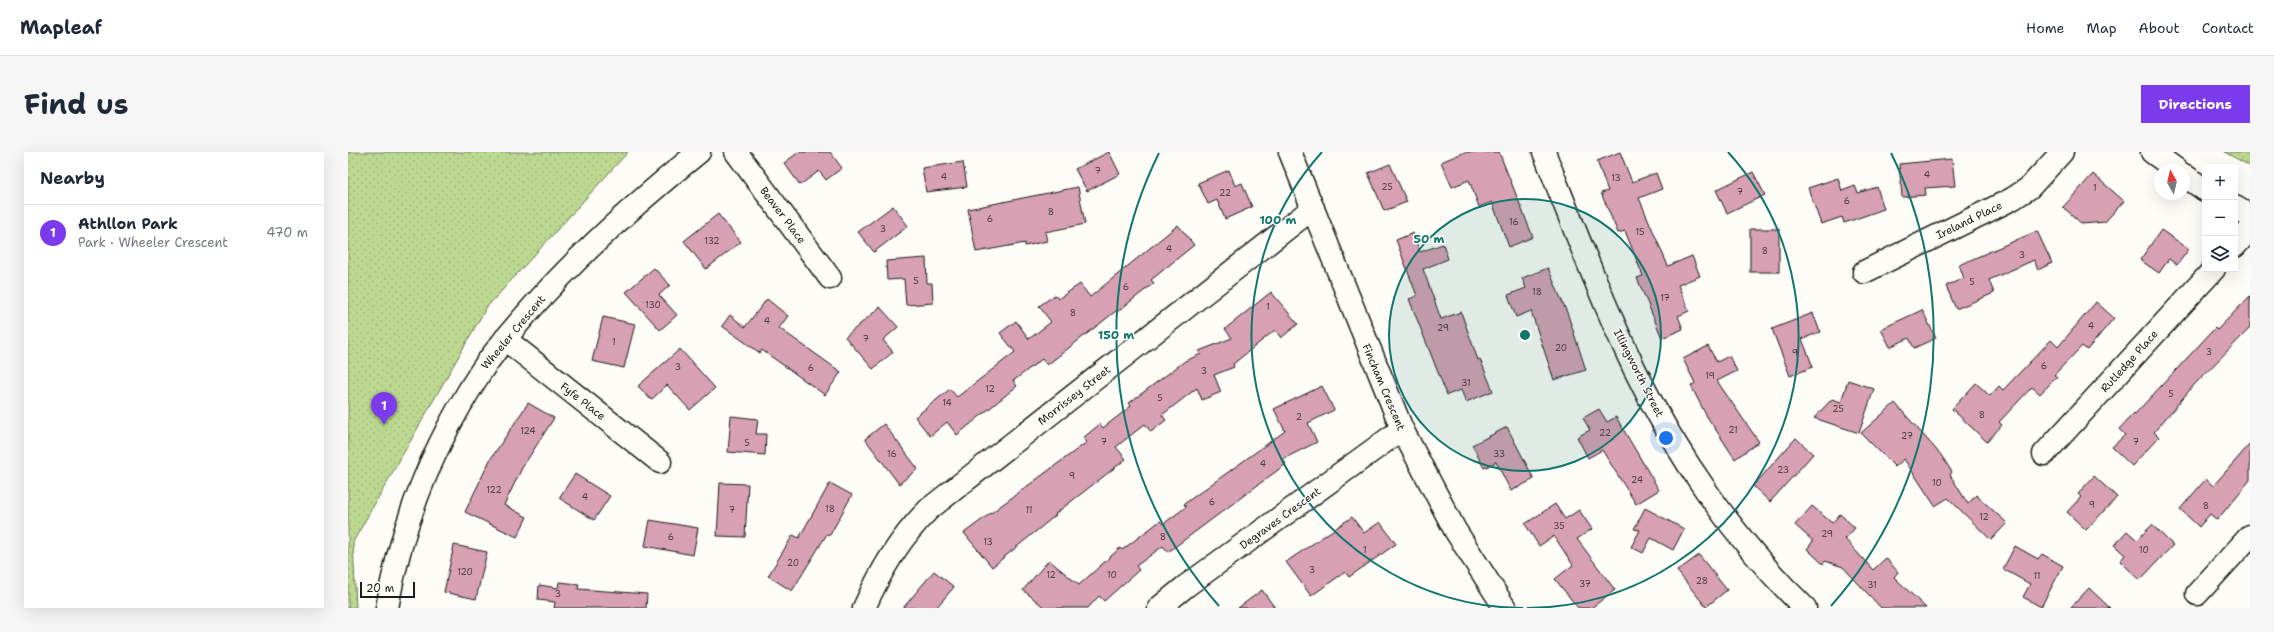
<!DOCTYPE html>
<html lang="en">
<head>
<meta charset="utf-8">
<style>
	:root { --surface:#fff; --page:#f6f6f7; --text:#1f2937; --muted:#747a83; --line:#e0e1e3; --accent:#7c3aed }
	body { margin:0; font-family:"Shantell Sans",sans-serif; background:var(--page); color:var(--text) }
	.controls { position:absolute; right:12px; top:12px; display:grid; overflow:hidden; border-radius:0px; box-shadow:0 4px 16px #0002 }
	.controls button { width:36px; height:36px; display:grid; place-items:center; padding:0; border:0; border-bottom:1px solid var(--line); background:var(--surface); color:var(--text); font:20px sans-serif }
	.compass { position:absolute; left:1806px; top:12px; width:36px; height:36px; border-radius:50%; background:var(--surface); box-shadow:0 4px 16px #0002; rotate:352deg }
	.scale { position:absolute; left:12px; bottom:10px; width:55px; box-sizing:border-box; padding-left:4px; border:2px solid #1c1c1c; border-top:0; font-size:11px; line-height:14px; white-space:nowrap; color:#1c1c1c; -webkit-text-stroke:3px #fdfcf7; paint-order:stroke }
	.you { position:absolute; left:1318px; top:286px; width:14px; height:14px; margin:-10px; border:3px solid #fff; border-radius:50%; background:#1a73e8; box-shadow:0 0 0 6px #1a73e833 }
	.badge { display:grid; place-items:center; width:26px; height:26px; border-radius:50%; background:var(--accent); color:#fff; font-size:13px; font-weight:700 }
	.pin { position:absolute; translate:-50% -33px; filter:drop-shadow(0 1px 2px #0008) }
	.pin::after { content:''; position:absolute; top:21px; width:14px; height:12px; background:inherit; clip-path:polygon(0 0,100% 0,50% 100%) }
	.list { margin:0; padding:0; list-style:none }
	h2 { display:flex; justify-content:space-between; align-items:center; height:52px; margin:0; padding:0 16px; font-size:17px }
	h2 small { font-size:13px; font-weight:400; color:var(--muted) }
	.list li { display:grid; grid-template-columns:26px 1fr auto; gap:12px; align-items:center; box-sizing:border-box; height:56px; padding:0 16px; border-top:1px solid var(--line) }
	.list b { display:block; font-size:15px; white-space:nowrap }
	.list p { margin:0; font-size:13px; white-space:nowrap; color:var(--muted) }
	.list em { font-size:13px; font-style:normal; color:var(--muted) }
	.icon { flex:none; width:22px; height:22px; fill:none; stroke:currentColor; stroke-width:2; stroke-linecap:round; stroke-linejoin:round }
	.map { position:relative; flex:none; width:1902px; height:456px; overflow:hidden; border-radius:0px }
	header { display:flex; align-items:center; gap:24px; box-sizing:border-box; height:56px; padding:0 20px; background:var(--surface); border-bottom:1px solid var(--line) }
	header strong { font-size:19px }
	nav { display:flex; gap:22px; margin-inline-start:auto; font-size:14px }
	.intro { display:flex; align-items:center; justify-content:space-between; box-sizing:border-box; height:96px; padding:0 24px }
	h1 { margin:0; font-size:28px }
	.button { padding:10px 18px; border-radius:0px; background:var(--accent); color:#fff; font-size:14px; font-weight:700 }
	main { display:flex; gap:24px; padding:0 24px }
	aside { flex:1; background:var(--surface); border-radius:0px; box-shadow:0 4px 16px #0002 }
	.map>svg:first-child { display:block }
	.park { fill:url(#park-dots); stroke:#6c7a56 }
	.building { fill:#d7a0b3; stroke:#1c1c1c }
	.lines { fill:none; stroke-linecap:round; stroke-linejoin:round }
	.minor-casing { stroke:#1c1c1c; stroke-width:25 }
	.minor { stroke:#fdfcf7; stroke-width:22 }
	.ring { fill:none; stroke:#0f766e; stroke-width:2 }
	.labels { text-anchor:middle; stroke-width:3; stroke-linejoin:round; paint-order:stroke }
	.number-label { font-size:9px; fill:#4b3d42 }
	.street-label { font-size:11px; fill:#1c1c1c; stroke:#fdfcf7 }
	.centre { fill:#0f766e; stroke:#fdfcf7; stroke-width:2 }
	.ring-label { font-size:12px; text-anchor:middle; font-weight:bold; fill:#0f766e; stroke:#fdfcf7; stroke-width:3; stroke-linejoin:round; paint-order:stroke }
</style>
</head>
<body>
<header>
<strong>Mapleaf</strong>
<nav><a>Home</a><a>Map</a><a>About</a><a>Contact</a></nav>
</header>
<div class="intro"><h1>Find us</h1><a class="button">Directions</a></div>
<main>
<aside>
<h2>Nearby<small></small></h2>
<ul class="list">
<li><span class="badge">1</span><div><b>Athllon Park</b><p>Park · Wheeler Crescent</p></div><em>470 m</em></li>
</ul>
</aside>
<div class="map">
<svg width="1902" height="456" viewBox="0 0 1902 456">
	<defs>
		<pattern id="park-dots" width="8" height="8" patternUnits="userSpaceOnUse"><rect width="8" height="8" fill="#bcd890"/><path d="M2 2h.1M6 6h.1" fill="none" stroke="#a1b97c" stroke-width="1.8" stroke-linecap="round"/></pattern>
	</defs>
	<rect width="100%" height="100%" fill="#fdfcf7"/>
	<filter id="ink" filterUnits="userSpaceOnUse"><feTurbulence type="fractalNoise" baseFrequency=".025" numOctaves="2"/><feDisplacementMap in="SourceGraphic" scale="8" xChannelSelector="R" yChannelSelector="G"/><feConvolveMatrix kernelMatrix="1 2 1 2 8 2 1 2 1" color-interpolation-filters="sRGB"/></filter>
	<g filter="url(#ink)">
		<g class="park">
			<path d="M0,0H280L138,156L5,390L8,456H0Z"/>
			<path d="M1877,0H1902V14L1878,1Z"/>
		</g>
		<g class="building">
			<path d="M451,0H482L494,16L478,28L471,19L452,33L436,11Z"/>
			<path d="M761,0L772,22L739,39L727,17Z"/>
			<path d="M1117,0H1151L1185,85L1161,95L1144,50L1131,55L1121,28L1104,35L1093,10Z"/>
			<path d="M1272,0L1284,30L1308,21L1314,37L1291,46L1320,114L1344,104L1352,124L1330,133L1341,159L1330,164L1335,177L1314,186L1289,126L1295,124L1277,79L1270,81L1253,41L1260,39L1249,9Z"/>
			<path d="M1604,7L1607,34L1577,36L1578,43L1554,45L1551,12Z"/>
			<path d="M615,10L619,35L578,40L574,16Z"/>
			<path d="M1042,12L1059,50L1036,59L1020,21Z"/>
			<path d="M881,18L887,34L894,31L904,55L877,67L869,48L860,52L850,31Z"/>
			<path d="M1405,20L1417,43L1379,61L1368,38Z"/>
			<path d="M1745,22L1776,49L1757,70L1734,72L1715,55Z"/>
			<path d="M1490,26L1494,39L1507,34L1510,41L1529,35L1536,57L1496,71L1494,65L1473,72L1460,36Z"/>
			<path d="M730,35L737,72L697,80L699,89L677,94V91L628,100L620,57Z"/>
			<path d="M545,54L560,74L526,100L510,80Z"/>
			<path d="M370,62L393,90L358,117L336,89Z"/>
			<path d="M830,73L846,93L803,128L806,131L769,160L768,159L699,213L694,207L665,229L669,234L609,283L599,270L582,284L567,265L602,237L609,245L667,200L652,181L668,169L681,187L703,170L691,154L707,143L710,147L732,132L742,145Z"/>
			<rect x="1402" y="77" width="29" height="43"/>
			<path d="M1813,78L1841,97L1829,113L1821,107L1811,121L1792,108Z"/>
			<path d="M1689,79L1704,111L1690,118L1686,108L1641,128L1646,141L1608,157L1598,134L1616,126L1611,113Z"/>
			<path d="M1065,81L1072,100L1095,92L1100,107L1075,117L1093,167L1113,160L1130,208L1132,207L1145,239L1118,250L1113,238L1099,243L1061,147L1069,144L1048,88Z"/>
			<path d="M578,106L579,131H584L585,151L558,153L556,127L539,128L538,109Z"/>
			<path d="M306,116L322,133L311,143L329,163L312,178L278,140Z"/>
			<path d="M1200,116L1220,163L1238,218L1206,228L1183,159L1168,165L1160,143L1178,136L1174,126Z"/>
			<path d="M923,140L950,172L933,186L927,178L885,212L886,215L866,223L873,240L854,248L849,236L814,263L818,268L803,280L797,272L768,295L778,307L707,362L708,363L644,415L616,381L739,290L735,286L752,272L755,276L783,254L781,251L837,209L853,202L851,199L884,186L877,177Z"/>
			<path d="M1902,144V176L1846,233L1806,280L1811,285L1784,314L1764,295L1777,283L1771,277L1786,261L1787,262L1867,176L1869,178Z"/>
			<path d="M419,147L440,164L431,176L493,220L477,243L414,198L412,201L374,174L382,163L397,175Z"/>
			<path d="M1748,150L1766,166L1739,198L1734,194L1706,223L1709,225L1692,242L1684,235L1651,270L1654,273L1639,290L1604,257L1628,231L1642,244L1651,234L1655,238L1703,188L1710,195Z"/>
			<path d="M532,155L550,175L535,188L545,200L525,217L497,185Z"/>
			<path d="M1574,158L1588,186L1566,196L1561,186L1542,195L1533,177Z"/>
			<path d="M1465,161L1472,180L1454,187L1465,215L1442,224L1424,177Z"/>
			<path d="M255,165L287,172L276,216L244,209Z"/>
			<path d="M1360,194L1369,210L1381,204L1389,219L1369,229L1411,290L1387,307L1358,263L1343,234L1347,231L1335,207Z"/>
			<path d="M332,197L367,236L342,258L319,233L303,248L290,234Z"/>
			<path d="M1500,228L1526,237L1511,281L1466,266L1484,247L1493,250Z"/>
			<path d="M974,234L986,258L960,271L969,290L935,307L938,312L820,400L815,394L788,414L791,418L756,449L751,444L740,456H697L675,438L701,408L731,433L772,396L774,398L812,369L815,372L838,355L836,352L937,279L926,257Z"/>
			<path d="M180,251L206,266L174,316L156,353L179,365L169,385L117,360L142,308Z"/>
			<path d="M1547,251L1593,303L1604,320L1602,323L1620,352L1628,343L1659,371L1643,388L1600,346L1587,354L1556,307L1547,315L1513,281Z"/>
			<path d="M1251,257L1259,270L1268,265L1311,338L1288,352L1254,298L1240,306L1229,285L1242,278L1235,266Z"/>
			<path d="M383,264L410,267L408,282H418L417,303L380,300Z"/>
			<path d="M536,272L570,317L551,332L517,287Z"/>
			<path d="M1159,275L1186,327L1163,339L1148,310L1136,316L1124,293Z"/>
			<path d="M1448,286L1465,302L1422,350L1405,334Z"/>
			<path d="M1902,292V328L1869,368L1862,362L1851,375L1832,357L1858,327L1865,334Z"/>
			<path d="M227,322L262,344L246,368L211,346Z"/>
			<path d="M1746,324L1769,345L1738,378L1719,360L1733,345L1730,342Z"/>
			<path d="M372,331L400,332L397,385L369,384Z"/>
			<path d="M482,331L504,343L482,383L479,382L444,439L420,424L445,383L451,386Z"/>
			<path d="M1207,352L1217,367L1231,358L1244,377L1229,387L1267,438L1243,456H1230L1207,427L1225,413L1206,384L1191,394L1177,372Z"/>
			<path d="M1464,354L1484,371L1492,362L1507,376L1497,387L1525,418L1538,406L1550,420L1546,425L1578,456H1533L1495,415L1477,409L1475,412L1459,397L1465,389L1447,373Z"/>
			<path d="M1297,356L1336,377L1325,398L1303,386L1295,401L1283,395L1292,378L1286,377Z"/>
			<path d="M1004,365L1016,381L1032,370L1048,392L1001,425L997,420L963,444L938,410Z"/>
			<path d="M302,368L350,376L345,403L297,394Z"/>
			<path d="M1804,373L1825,393L1792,428L1772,409L1777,403L1766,393L1779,379L1789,388Z"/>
			<path d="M106,393L139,400L128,447L96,440Z"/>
			<path d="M1667,394L1690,407L1694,402L1715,414L1693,455L1675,445L1682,432L1655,417Z"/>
			<path d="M1351,403L1379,438L1358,455L1329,419Z"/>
			<path d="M586,419L606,435L588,456H555Z"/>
			<path d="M211,430L231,432L230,437L299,442L298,456H206L207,450L190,448L191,433L210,436Z"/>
			<path d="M1741,436L1762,456H1722Z"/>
			<path d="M914,438L927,456H890Z"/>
		</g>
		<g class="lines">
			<defs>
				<g id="minor">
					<path d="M388,0L482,126"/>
					<path d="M942,0L1054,277L1107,378L1157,456"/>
					<path d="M1196,0C1225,73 1253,147 1287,218C1327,301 1390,392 1457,456"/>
					<path d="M1804,0L1829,18"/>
					<path d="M1836,23L1857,38"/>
					<path d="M1887,55L1902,64"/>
					<path d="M1887,94L1902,77"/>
					<path d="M1516,120L1664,47L1681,36L1714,0"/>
					<path d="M157,187L312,310"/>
					<path d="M1696,302L1866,117"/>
					<path d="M1849,442L1902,384"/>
					<path d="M39,456C53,373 86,292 132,221C146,199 164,179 181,159C233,100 290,49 351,0"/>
					<path d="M516,456C533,418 552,386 581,357L965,56"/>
					<path d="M811,456L838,434L1054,277"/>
				</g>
			</defs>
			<use href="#minor" class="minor-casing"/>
			<use href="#minor" class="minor"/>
		</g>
	</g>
	<circle cx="1177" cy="183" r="136" fill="#0f766e" fill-opacity=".12"/>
	<g class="ring">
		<circle cx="1177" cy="183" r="136"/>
		<path d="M1175 456A273 273 0 0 1 974 0M1380 0A273 273 0 0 1 1179 456"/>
		<path d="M871 454A409 409 0 0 1 811 1M1543 1A409 409 0 0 1 1483 454"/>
	</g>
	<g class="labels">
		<g class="number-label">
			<text x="750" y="22">7</text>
			<text x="1579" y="26">4</text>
			<text x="596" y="28">4</text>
			<text x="1268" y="29">13</text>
			<text x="1039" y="38">25</text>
			<text x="1747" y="39">1</text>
			<text x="1392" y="43">7</text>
			<text x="877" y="44">22</text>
			<text x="1499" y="52">6</text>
			<text x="703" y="63">8</text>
			<text x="642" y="70">6</text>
			<text x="1166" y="73">16</text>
			<text x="535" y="80">3</text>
			<text x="1292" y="83">15</text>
			<text x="364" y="92">132</text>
			<text x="821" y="100">4</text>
			<text x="1417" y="102">8</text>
			<text x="1674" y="106">3</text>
			<text x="568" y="132">5</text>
			<text x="1624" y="133">5</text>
			<text x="778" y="138">6</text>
			<text x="1189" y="143">18</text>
			<text x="1317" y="149">17</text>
			<text x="305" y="156">130</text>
			<text x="920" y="158">1</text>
			<text x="725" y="164">8</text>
			<text x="419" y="172">4</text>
			<text x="1743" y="177">4</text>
			<text x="1095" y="179">29</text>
			<text x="518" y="190">7</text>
			<text x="266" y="193">1</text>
			<text x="1213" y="199">20</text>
			<text x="1861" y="203">3</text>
			<text x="1447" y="204">9</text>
			<text x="1696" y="217">6</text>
			<text x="330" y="218">3</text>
			<text x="463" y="219">6</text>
			<text x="856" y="222">3</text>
			<text x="1362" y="227">19</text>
			<text x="1118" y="234">31</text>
			<text x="642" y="240">12</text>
			<text x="1823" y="245">5</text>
			<text x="812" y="249">5</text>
			<text x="599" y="254">14</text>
			<text x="1490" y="260">25</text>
			<text x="1634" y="266">8</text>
			<text x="951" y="268">2</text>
			<text x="1385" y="281">21</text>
			<text x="180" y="282">124</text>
			<text x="1257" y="284">22</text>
			<text x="1559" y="287">27</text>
			<text x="756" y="293">7</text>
			<text x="1788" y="293">7</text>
			<text x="399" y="294">5</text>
			<text x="544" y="305">16</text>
			<text x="1151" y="305">33</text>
			<text x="915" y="315">4</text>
			<text x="1435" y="321">23</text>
			<text x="724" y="327">9</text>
			<text x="1289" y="331">24</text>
			<text x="1589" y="334">10</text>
			<text x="146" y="341">122</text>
			<text x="237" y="348">4</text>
			<text x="864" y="353">6</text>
			<text x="1744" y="356">9</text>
			<text x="1858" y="357">8</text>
			<text x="482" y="360">18</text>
			<text x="384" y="361">7</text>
			<text x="681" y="361">11</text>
			<text x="1636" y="368">12</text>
			<text x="1211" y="377">35</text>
			<text x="1479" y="385">29</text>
			<text x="323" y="388">6</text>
			<text x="815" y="388">8</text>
			<text x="640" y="393">13</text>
			<text x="1017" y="401">1</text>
			<text x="1796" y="401">10</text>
			<text x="445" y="414">20</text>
			<text x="964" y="421">3</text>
			<text x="117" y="423">120</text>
			<text x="703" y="426">12</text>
			<text x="764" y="426">10</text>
			<text x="1689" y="427">11</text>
			<text x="1354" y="432">28</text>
			<text x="1237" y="435">37</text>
			<text x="1524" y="436">31</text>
			<text x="210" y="445">3</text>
		</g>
		<g class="street-label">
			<text transform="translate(435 63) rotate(53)" y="4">Beaver Place</text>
			<text transform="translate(1621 68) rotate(-26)" y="4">Ireland Place</text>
			<text transform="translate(165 180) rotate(-50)" y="4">Wheeler Crescent</text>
			<text transform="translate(1781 209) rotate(-48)" y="4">Rutledge Place</text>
			<text transform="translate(1291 221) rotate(63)" y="4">Illingworth Street</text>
			<text transform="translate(1036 235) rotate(67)" y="4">Fincham Crescent</text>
			<text transform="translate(726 243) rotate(-38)" y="4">Morrissey Street</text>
			<text transform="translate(235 249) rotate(38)" y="4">Fyfe Place</text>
			<text transform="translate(932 366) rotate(-36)" y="4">Degraves Crescent</text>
		</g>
	</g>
	<circle cx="1177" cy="183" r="6" class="centre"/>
	<g class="ring-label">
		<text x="930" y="72">100 m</text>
		<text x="1081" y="91">50 m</text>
		<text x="768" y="187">150 m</text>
	</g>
</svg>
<div class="controls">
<button>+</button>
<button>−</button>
<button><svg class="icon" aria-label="layers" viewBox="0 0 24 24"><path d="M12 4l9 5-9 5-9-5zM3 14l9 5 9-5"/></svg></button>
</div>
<svg class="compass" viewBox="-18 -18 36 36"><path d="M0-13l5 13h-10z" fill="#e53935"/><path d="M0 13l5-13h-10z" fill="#747a83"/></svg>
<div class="scale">20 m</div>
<div class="you"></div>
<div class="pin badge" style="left:36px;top:273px">1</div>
</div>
</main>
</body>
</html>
